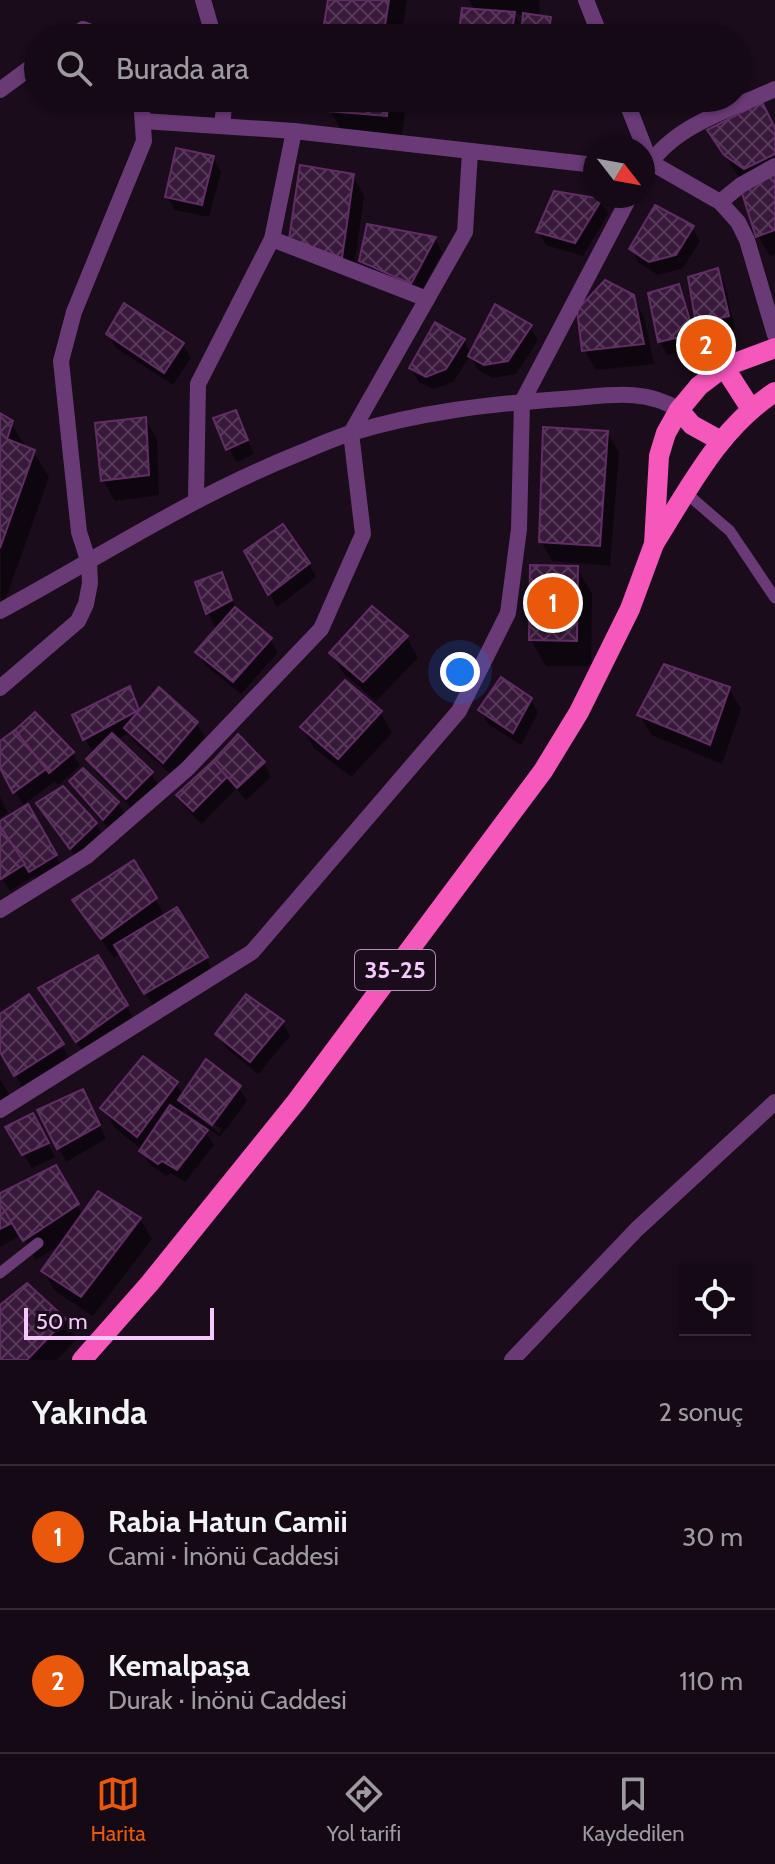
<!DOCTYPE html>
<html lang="tr">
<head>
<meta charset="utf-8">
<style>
	:root { --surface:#140914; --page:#211722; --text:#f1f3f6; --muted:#9d9aa0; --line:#332a34; --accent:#ea580c }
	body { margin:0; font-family:Cabin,sans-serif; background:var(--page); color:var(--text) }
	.controls { position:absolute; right:24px; bottom:24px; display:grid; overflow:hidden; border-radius:0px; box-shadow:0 2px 6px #0004 }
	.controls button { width:72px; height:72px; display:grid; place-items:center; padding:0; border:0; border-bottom:2px solid var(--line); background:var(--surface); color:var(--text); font:40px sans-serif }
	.compass { position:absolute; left:583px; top:136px; width:72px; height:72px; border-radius:50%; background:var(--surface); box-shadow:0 2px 6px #0004; rotate:121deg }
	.scale { position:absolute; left:24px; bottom:20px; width:190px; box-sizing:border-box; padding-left:8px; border:4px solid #f5c9fc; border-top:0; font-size:22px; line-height:28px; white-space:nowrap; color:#f5c9fc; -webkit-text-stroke:6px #1a0c1b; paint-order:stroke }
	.you { position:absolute; left:460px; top:672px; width:28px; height:28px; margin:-20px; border:6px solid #fff; border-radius:50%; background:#1a73e8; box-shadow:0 0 0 12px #1a73e833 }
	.badge { display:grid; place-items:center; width:52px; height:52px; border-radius:50%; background:var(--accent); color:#fff; font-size:26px; font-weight:700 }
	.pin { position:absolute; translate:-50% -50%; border:4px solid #fff; box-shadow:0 2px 8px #0006 }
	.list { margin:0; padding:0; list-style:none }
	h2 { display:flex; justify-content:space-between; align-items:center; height:104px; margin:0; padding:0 32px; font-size:34px }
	h2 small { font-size:26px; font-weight:400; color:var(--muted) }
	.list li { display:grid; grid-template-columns:52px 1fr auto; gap:24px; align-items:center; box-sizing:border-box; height:144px; padding:0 32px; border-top:2px solid var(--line) }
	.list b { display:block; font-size:30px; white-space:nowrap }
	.list p { margin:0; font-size:26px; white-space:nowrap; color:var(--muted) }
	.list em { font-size:26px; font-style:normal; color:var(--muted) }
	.icon { flex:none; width:44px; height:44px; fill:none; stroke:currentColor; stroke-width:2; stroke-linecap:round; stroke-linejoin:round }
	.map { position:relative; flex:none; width:775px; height:1360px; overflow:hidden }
	.search { position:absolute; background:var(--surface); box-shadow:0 2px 6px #0004; left:24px; right:24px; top:24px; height:88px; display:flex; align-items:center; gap:20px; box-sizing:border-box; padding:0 28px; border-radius:44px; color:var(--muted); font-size:30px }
	.sheet { height:392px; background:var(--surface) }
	nav { display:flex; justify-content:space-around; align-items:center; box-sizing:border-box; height:112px; border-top:2px solid var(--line); background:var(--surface); font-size:22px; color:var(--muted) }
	nav a { display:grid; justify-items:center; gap:4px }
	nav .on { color:var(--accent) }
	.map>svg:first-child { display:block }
	.shadow { fill:#0007; fill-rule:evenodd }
	.building { fill:url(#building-cross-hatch); stroke:#622d65; stroke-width:2 }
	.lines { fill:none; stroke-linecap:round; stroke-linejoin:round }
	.lane { stroke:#6a3a77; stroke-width:11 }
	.street { stroke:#6a3a77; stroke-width:16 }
	.primary { stroke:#f557bb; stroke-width:20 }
	.labels { text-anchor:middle; stroke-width:7; stroke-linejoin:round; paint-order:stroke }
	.shield { fill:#1a0c1b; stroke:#b390b8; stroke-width:2 }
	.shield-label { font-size:24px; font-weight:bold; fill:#f5c9fc }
</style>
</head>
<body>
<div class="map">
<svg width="775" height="1360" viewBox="0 0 775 1360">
	<defs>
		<pattern id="building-cross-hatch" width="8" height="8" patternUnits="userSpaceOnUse" patternTransform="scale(2)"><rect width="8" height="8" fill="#39193b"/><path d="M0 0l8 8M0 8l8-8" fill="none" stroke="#563958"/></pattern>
	</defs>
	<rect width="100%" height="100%" fill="#1a0c1b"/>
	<g class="shadow">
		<path d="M330,0H407L401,38H330L325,30Z"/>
		<path d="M469,0H540L539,17L550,19L558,33L557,38H460L476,11ZM514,14L525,15L523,31Z"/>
		<path d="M332,98H407L401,141L345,137L330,110Z"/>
		<path d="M775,129V254L770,256L758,236L743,191L754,186L738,176L721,150Z"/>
		<path d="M213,158L221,172L209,217L175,210L167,197Z"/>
		<path d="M353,176L364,196L353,277L303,259Z"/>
		<path d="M600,201L608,214L583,256L546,245L539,232Z"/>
		<path d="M692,228L700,241L683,268L658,275L639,263L631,249Z"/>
		<path d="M435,238L442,252L419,296L369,274L361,260Z"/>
		<path d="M717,270L725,284L735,329L705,337L698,324L690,278Z"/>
		<path d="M678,287L685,300L700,348L667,355L660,341Z"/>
		<path d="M632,296L644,317L654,364L596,370L584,350Z"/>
		<path d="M530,327L538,340L516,374L493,378L478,370L470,356L453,382L434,389L419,382L411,368L464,340L471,354Z"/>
		<path d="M108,334L183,344L191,358L173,385L116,348Z"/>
		<path d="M235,413L254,454L236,462L216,419Z"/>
		<path d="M0,416L11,423L27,449L33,451L49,477L1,612Z"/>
		<path d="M145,419L157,439L159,495L115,501L103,480Z"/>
		<path d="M607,433L619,453L610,566L552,561L541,541Z"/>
		<path d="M246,552L309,564L316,577L277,607Z"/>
		<path d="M577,568L592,594L591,666H546L531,640Z"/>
		<path d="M221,574L237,611L270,639L278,652L241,694L206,666L198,652L224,622L215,627L208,613L198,583Z"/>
		<path d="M373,608L407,638L418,658L376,701L343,673L331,653Z"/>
		<path d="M345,683L381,713L392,733L351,777L314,748L303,728Z"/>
		<path d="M130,689L141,711L159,690L197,724L205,737L172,775L134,742L129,733L116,740L151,774L159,787L135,812L97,773L89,760L94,755L85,739Z"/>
		<path d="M729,689L741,709L722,764L651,735L640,715Z"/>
		<path d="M531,699L538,713L521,745L488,724L480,710Z"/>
		<path d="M238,737L264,763L271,777L246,800L236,789L202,824L186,809L178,795Z"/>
		<path d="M0,743L72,753L80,766L58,785L55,781L23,805L0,764Z"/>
		<path d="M71,782L118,803L126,816L112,832L79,795Z"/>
		<path d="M0,797L8,813L0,818Z"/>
		<path d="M28,806L63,869L39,884L34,876L10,891L0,875V823Z"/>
		<path d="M46,817L96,824L104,837L79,861Z"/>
		<path d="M134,863L165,916L206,958L217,978L157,1013L121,953L114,958L75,901Z"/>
		<path d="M97,957L138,1026L89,1061L40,988Z"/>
		<path d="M282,1022L290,1036L258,1074L226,1048L218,1034Z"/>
		<path d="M63,1047L73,1066L27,1095L16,1076Z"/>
		<path d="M0,1079L16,1105L0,1115Z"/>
		<path d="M176,1084L183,1096L239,1088L247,1101L220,1137L188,1114L185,1108L180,1114L206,1132L214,1145L185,1182L171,1173L166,1176L149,1164L142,1150L115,1128L103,1108ZM188,1106L221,1129L219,1133L188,1111Z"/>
		<path d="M90,1105L106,1139L66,1162L40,1111Z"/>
		<path d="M32,1116L55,1157L32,1168L8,1128Z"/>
		<path d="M55,1168L83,1216L140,1219L152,1239L93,1316L55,1291L43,1271L64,1242L36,1260L21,1235L0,1247V1195Z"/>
		<path d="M0,1308L65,1320L76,1340L57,1360H0Z"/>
	</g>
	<g class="building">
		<path d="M328,0H389L383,38H337L338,33L323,30Z"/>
		<path d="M462,8L515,12L511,38H458Z"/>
		<path d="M523,13L551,17L548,38H521Z"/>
		<path d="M330,98H389L387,116L328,111Z"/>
		<path d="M762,102L775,128V154L744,169L724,155L707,130Z"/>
		<path d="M176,148L214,156L202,205L165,197Z"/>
		<path d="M300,165L354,174L342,258L289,239Z"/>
		<path d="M775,174V230L756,237L741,190Z"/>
		<path d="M554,191L602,199L575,243L536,232Z"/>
		<path d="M655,205L694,226L676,255L649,262L629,249Z"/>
		<path d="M367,224L436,237L411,284L359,261Z"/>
		<path d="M718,268L729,316L696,324L688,277Z"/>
		<path d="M605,280L634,295L644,344L582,351L577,310Z"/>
		<path d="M679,284L694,334L658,342L648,293Z"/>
		<path d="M124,303L184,343L164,373L106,334Z"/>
		<path d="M495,304L532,325L508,361L484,365L468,356Z"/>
		<path d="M435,322L465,339L446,369L426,377L409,368Z"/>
		<path d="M236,410L248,440L226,450L213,418Z"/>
		<path d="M0,413L13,421L7,439L35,450L0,548Z"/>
		<path d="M146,417L149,475L101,481L95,423Z"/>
		<path d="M543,427L608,431L600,546L539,542Z"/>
		<path d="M283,524L310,563L268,595L244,551Z"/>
		<path d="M530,565L578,566L577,641L529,640Z"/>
		<path d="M222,572L232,600L206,614L195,582Z"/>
		<path d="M372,606L408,636L363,682L329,653Z"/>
		<path d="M235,607L272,638L233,682L195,652Z"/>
		<path d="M664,664L730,687L710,745L637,715Z"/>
		<path d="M501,677L532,698L513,733L478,710Z"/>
		<path d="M345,680L382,711L338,759L300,727Z"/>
		<path d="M130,686L139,710L83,740L72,715Z"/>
		<path d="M159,687L198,722L163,763L124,728Z"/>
		<path d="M35,712L74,752L49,773L15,730Z"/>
		<path d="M15,730L46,769L13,793L0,768V741Z"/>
		<path d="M112,733L153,772L126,799L86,759Z"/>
		<path d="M238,734L265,762L237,788L213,761Z"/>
		<path d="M213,761L227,777L193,811L176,795Z"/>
		<path d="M83,768L119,802L103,820L69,781Z"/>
		<path d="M63,786L97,823L70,849L36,803Z"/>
		<path d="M28,804L57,855L29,872L0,826V821Z"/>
		<path d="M0,826L25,864L1,879L0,877Z"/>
		<path d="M134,860L157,898L101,939L72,900Z"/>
		<path d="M177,907L208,957L144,994L114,945Z"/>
		<path d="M98,955L128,1005L76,1042L38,988Z"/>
		<path d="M29,994L64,1044L14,1076L0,1052V1014Z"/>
		<path d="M246,994L284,1021L250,1062L215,1034Z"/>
		<path d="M143,1056L178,1082L137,1137L100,1108Z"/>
		<path d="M206,1059L241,1086L212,1125L178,1100Z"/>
		<path d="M83,1089L100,1125L57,1149L37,1110Z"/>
		<path d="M170,1105L208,1130L177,1170L162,1161L158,1164L139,1151Z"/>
		<path d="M33,1113L49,1143L22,1155L5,1127Z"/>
		<path d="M56,1165L79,1204L23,1241L0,1204V1193Z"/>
		<path d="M98,1191L141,1218L81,1297L41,1271Z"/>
		<path d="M2,1207L12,1223L0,1229V1208Z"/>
		<path d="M27,1283L66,1319L27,1360H0V1305Z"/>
	</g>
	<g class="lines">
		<g class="lane">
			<path d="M686,493L730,531L775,598"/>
			<path d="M0,1273L38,1243"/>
		</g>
		<g class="street">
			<path d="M203,0L214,38"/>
			<path d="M586,0L601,38"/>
			<path d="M70,38L83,29L105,38"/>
			<path d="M0,90L38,62"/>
			<path d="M625,98L650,162L720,202L738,222L747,240L775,335"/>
			<path d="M143,121L294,131L595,165"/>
			<path d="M222,126L225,98"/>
			<path d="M643,174C670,126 727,111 775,89"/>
			<path d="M720,202L741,185L775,166"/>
			<path d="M272,239L427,299"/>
			<path d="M196,499L198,384L272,239L294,131"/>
			<path d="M0,611C100,557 194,495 300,453C317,446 334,438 351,433C419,412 490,404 561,399C601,397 643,386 679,410"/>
			<path d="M0,688L78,621L86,604L90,583L89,563L79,532L61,361L74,312L144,141L141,98"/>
			<path d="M0,910L87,856L187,769L321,629L363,534L351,433L465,232L470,152"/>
			<path d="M0,1110L252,952L459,711L508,613L519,529L522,402L630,196"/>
			<path d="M512,1360L637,1229L775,1102"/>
		</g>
		<g class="primary">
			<path d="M724,367L751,409"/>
			<path d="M679,410L692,425L721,441"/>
			<path d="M654,544C688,490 719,428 775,392"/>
			<path d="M82,1360L150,1283L296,1102L543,771L579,712L630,609L654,544L659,456L666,433L679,410L699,386L724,367L775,348"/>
		</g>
	</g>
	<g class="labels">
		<rect class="shield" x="355" y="950" width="80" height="40" rx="6"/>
		<g class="shield-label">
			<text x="395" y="978">35-25</text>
		</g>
	</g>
</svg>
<div class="controls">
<button><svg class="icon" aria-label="locate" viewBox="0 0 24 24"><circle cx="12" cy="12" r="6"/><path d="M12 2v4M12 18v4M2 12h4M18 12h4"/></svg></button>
</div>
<svg class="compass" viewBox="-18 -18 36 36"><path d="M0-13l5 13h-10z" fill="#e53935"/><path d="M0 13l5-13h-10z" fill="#9d9aa0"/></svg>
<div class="scale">50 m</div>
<div class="you"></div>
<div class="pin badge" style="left:553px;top:603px">1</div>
<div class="pin badge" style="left:706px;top:345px">2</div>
<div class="search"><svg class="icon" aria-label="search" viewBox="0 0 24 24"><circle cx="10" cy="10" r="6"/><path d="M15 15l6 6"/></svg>Burada ara</div>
</div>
<section class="sheet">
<h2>Yakında<small>2 sonuç</small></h2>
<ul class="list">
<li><span class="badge">1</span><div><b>Rabia Hatun Camii</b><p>Cami · İnönü Caddesi</p></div><em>30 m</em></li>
<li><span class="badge">2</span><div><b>Kemalpaşa</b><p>Durak · İnönü Caddesi</p></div><em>110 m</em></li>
</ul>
</section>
<nav>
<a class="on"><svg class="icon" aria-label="map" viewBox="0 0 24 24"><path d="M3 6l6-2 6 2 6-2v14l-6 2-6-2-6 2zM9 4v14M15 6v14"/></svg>Harita</a>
<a><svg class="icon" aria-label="directions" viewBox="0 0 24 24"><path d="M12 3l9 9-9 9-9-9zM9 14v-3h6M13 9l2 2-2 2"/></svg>Yol tarifi</a>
<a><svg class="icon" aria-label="saved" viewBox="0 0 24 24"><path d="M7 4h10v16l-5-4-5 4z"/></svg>Kaydedilen</a>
</nav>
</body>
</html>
